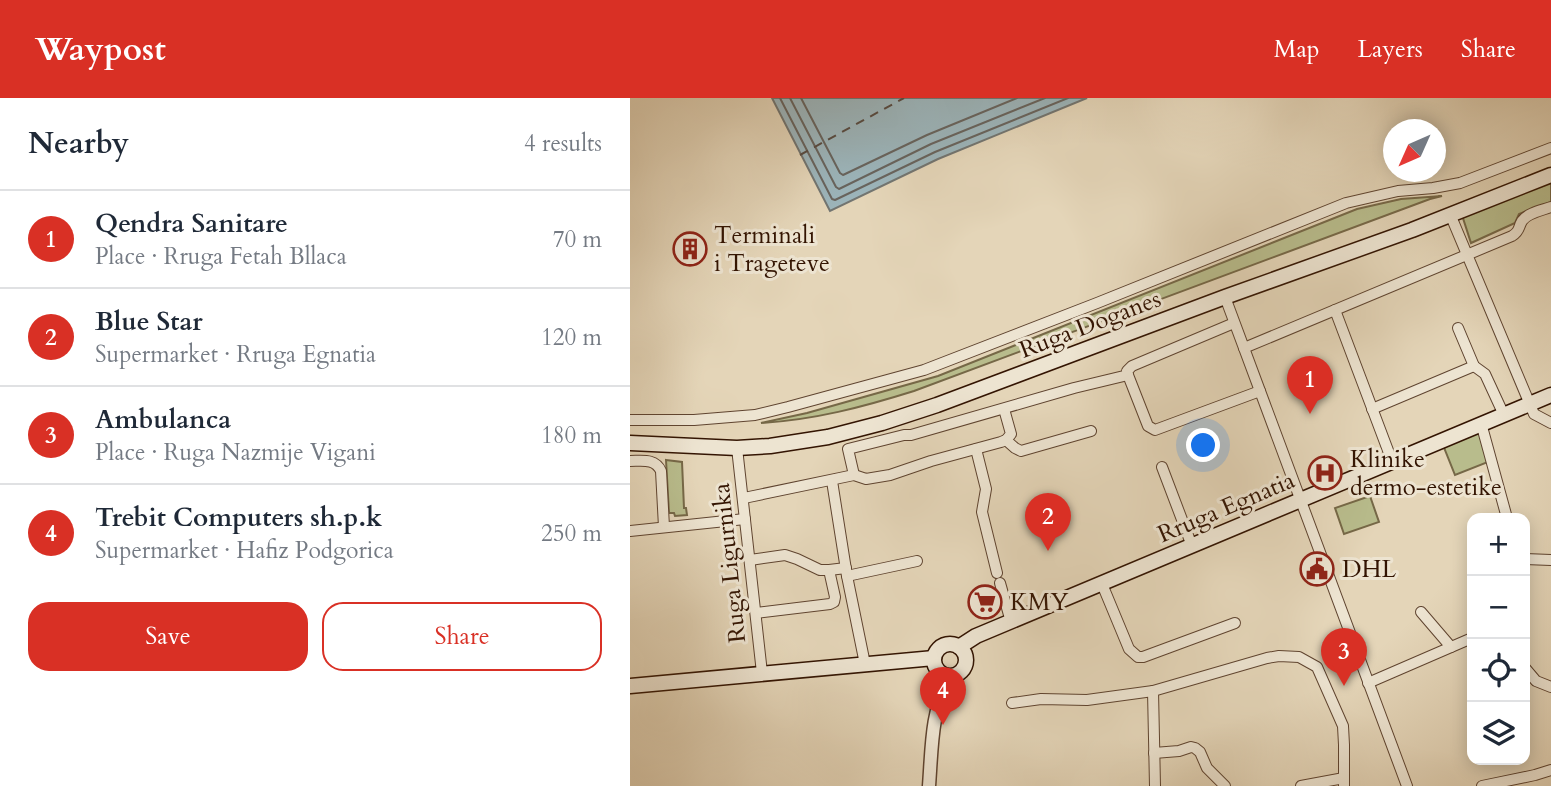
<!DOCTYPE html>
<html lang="en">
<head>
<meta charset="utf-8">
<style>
	:root { --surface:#fff; --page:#f2f2f3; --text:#1f2937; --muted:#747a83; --line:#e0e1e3; --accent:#d93025 }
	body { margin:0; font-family:Cardo,serif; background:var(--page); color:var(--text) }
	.controls { position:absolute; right:21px; bottom:21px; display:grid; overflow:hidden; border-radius:14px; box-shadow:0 4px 18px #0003 }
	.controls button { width:63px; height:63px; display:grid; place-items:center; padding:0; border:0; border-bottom:2px solid var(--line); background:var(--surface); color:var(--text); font:35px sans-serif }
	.compass { position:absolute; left:753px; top:21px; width:63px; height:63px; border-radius:50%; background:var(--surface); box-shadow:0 4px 18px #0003; rotate:225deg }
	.you { position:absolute; left:574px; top:348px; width:24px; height:24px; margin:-18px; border:5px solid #fff; border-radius:50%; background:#1a73e8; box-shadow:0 0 0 10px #1a73e833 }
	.badge { display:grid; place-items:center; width:46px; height:46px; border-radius:50%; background:var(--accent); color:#fff; font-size:23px; font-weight:700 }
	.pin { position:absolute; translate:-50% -58px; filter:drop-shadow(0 2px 4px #0008) }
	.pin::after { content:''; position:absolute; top:37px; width:24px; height:21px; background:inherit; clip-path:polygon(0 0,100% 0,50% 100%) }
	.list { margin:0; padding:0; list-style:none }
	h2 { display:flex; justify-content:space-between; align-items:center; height:91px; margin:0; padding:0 28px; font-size:30px }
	h2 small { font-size:23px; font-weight:400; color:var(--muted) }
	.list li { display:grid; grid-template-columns:46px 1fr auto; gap:21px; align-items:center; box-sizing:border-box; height:98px; padding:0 28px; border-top:2px solid var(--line) }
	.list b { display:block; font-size:26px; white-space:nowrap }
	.list p { margin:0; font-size:23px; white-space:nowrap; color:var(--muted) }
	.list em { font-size:23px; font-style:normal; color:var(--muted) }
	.actions { display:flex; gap:14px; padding:21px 28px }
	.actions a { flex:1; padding:16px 0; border:2px solid var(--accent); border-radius:21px; text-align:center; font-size:24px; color:var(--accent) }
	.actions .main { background:var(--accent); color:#fff }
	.icon { flex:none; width:38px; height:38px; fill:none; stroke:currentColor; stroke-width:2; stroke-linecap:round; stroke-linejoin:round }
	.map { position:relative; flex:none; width:921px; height:688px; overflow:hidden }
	header { display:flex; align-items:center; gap:42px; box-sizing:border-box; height:98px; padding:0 35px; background:var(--accent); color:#fff }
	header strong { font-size:33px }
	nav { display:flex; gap:38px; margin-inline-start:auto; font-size:24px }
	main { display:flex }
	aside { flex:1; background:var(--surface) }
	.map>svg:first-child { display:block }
	.green { fill:#b8bc8c; stroke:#766847; stroke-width:2 }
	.water { fill:#9cb5bb; stroke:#727571; stroke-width:2 }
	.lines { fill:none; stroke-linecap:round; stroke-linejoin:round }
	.shore { stroke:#68645e; stroke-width:2 }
	.ferry { stroke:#584c43; stroke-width:2; stroke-dasharray:9 7; stroke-linecap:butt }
	.minor-casing { stroke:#5f4430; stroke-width:12 }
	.tertiary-casing { stroke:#5f4430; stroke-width:15 }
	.secondary-casing { stroke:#331402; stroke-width:17 }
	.minor { stroke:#ede4d1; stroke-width:10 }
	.tertiary { stroke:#ede4d1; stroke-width:12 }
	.secondary { stroke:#ede4d1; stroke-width:14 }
	.labels { text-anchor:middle; stroke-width:6; stroke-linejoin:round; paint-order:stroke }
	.poi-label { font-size:24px; fill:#331402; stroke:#ede4d1; text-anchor:start }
	.street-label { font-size:24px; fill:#331402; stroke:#ede4d1 }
</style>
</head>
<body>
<header>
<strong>Waypost</strong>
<nav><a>Map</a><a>Layers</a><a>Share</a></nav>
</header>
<main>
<aside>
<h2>Nearby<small>4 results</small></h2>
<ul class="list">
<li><span class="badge">1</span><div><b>Qendra Sanitare</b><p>Place · Rruga Fetah Bllaca</p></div><em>70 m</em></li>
<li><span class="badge">2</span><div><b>Blue Star</b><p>Supermarket · Rruga Egnatia</p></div><em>120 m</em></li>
<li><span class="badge">3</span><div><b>Ambulanca</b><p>Place · Ruga Nazmije Vigani</p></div><em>180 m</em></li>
<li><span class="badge">4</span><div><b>Trebit Computers sh.p.k</b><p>Supermarket · Hafiz Podgorica</p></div><em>250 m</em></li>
</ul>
<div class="actions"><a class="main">Save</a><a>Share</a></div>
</aside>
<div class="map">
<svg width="921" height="688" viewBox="0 0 921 688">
	<rect width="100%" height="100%" fill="#e4d5b8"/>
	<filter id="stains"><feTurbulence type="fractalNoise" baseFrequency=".00286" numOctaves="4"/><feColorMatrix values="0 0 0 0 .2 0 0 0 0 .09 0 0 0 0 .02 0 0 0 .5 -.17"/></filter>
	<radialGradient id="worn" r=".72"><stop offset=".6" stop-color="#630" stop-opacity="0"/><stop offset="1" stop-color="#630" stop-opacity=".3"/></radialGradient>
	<g class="green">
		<path d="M921,83V104L889,116L885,125L841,145L832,117Z"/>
		<path d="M812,98L800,101L284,293C233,309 184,322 131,325L177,315L308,278L727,111L771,101Z"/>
		<path d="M848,332L858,364L825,377L813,347Z"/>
		<path d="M36,362L52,364L54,410H56L57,417L45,418L44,415H39Z"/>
		<path d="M740,398L749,424L714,436L705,410Z"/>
	</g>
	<path class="water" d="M142,0H457L308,61L200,113Z"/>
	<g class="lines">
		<g class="shore">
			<path d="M150,0L202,101L205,102L305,54L438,0"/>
			<path d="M160,0L206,89L209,91L301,46L415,0"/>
			<path d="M171,0L210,75L213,77L297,37L387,0"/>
		</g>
		<path class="ferry" d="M170,57L274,0"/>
		<defs>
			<g id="minor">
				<path d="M820,116L904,316L921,325"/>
				<path d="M595,199L777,688"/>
				<path d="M705,212L762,363"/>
				<path d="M604,225L502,268L497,273L498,277L518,328L525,332L630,293"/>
				<path d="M828,230L844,268L855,276L873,315"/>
				<path d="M614,250L882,138C890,133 888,130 892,123C897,115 913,112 921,109"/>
				<path d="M742,311L844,268"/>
				<path d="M0,322H64L125,317L158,309L294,272L467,205L716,105L768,93L803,90L830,85L921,50"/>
				<path d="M851,325L877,420"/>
				<path d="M376,342L385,350L391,353L461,333"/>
				<path d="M107,350L132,575"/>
				<path d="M346,351L356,391L352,414L367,475"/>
				<path d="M0,363C12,363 25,360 31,373L34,429"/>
				<path d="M532,369L562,448"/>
				<path d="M224,377L218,351L274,337H281L444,290L498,277"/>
				<path d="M202,383L217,478L235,566"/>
				<path d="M114,400L224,377L236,381L260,377L301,363L371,344L376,342L381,336L374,311"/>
				<path d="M0,433L115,421"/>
				<path d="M895,461L921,462"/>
				<path d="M120,462L155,457L167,461L190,472H199L216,470"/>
				<path d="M217,478L287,463"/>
				<path d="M370,485L381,524"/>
				<path d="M472,486L499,551L508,559H513L605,525"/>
				<path d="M791,514L821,549"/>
				<path d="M126,515L200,506L204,504L205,499L199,472"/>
				<path d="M895,570L906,583L921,589"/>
				<path d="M738,585L842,540"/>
				<path d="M523,593L525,688"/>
				<path d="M382,605L411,601L457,602L523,593L637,560L649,558L669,559L687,569L713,628L714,647V688"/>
				<path d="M524,655L549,653L561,649L565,650L570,654L577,670L595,688"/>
				<path d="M671,688L714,680"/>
				<path d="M852,688L905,677L921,672"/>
			</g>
			<path id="tertiary" d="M299,688C302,648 301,615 319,579"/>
			<g id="secondary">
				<path d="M0,345L107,350L140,348L198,339L252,325L307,307L595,199L782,132L921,77"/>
				<circle cx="320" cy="562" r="16"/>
				<path d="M329,549L346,538L921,297"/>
				<path d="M0,588L304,560"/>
			</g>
		</defs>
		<use href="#minor" class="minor-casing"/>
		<use href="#tertiary" class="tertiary-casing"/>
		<use href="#secondary" class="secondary-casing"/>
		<use href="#minor" class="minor"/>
		<use href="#tertiary" class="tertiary"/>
		<use href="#secondary" class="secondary"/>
	</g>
	<defs>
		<symbol id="building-ring" viewBox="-11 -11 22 22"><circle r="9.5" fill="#ede4d1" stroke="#8f2418" stroke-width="1.5"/><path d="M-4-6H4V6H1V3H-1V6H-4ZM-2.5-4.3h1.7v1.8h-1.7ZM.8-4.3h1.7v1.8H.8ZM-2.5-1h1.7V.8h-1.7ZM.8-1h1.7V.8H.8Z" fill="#8f2418"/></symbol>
		<symbol id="hospital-ring" viewBox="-11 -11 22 22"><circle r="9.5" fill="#ede4d1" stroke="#8f2418" stroke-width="1.5"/><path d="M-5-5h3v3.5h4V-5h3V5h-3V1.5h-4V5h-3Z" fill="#8f2418"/></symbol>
		<symbol id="civic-ring" viewBox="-11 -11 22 22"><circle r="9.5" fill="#ede4d1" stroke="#8f2418" stroke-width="1.5"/><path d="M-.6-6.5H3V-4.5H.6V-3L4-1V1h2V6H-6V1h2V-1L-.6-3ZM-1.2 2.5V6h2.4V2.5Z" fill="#8f2418"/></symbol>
		<symbol id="supermarket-ring" viewBox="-11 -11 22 22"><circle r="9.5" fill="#ede4d1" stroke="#8f2418" stroke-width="1.5"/><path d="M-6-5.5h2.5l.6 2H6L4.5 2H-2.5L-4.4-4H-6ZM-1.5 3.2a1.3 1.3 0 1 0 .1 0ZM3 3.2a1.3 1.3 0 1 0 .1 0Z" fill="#8f2418"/></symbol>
	</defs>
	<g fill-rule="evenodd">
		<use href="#building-ring" x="41" y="132" width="38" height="38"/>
		<use href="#hospital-ring" x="676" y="356" width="38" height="38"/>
		<use href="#civic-ring" x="668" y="452" width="38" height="38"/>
		<use href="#supermarket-ring" x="336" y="485" width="38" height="38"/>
	</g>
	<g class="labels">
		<g class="poi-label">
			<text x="84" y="145">Terminali<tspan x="84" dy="28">i Trageteve</tspan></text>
			<text x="720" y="369">Klinike<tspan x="720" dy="28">dermo-estetike</tspan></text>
			<text x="712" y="479">DHL</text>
			<text x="380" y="512">KMY</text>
		</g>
		<g class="street-label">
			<text transform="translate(460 226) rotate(-21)" y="8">Ruga Doganes</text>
			<text transform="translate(596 409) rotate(-23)" y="8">Rruga Egnatia</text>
			<text transform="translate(99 465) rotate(-96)" y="8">Ruga Ligurnika</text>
		</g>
	</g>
	<rect width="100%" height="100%" filter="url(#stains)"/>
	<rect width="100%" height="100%" fill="url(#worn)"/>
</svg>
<div class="controls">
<button>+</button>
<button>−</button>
<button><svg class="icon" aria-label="locate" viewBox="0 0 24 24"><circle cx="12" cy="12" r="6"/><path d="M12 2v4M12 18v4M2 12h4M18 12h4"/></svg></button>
<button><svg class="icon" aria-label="layers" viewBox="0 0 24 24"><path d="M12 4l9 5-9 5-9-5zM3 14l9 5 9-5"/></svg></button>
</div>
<svg class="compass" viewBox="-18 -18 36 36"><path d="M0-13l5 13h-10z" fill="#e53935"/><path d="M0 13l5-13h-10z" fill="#747a83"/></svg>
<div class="you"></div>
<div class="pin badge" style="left:680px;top:316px">1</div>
<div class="pin badge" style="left:418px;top:453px">2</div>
<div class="pin badge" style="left:714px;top:588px">3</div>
<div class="pin badge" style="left:313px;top:627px">4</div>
</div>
</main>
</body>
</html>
